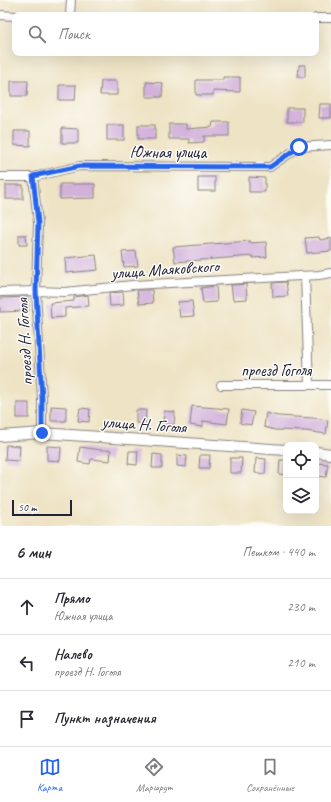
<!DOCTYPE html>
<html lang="ru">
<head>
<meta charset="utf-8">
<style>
	:root { --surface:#fff; --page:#f7f7f7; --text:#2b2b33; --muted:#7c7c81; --line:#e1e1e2; --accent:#2563eb }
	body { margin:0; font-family:Caveat,sans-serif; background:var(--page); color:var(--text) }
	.controls { position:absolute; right:12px; bottom:12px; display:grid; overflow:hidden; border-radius:8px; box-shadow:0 4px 16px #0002 }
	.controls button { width:36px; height:36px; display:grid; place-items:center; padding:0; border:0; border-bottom:1px solid var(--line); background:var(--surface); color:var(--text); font:20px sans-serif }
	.scale { position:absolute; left:12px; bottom:10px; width:60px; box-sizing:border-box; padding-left:4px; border:2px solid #22223b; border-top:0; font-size:11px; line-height:14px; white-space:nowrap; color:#22223b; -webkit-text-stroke:3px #fdfcf7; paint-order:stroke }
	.stop { position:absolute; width:12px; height:12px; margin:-9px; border:3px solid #2563eb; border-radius:50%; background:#fff }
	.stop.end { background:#2563eb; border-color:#fff; box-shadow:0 1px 4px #0008 }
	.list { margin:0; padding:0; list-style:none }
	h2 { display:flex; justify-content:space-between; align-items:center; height:52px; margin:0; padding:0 16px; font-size:17px }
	h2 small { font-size:13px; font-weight:400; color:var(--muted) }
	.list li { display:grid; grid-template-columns:26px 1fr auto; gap:12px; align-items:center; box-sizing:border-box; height:56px; padding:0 16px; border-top:1px solid var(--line) }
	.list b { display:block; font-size:15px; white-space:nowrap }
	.list p { margin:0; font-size:13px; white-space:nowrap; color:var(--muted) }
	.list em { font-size:13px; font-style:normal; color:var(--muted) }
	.icon { flex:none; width:22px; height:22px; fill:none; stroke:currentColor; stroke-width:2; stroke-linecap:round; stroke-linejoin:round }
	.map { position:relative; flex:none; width:331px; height:526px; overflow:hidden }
	.search { position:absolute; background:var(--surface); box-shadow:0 4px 16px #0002; left:12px; right:12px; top:12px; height:44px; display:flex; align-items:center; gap:10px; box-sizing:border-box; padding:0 14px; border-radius:8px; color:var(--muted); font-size:15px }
	.sheet { height:220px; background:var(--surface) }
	nav { display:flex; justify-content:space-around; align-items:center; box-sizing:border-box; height:56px; border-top:1px solid var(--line); background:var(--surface); font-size:11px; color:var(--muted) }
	nav a { display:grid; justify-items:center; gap:2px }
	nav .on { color:var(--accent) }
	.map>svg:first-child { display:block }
	.building { fill:#d2b1db }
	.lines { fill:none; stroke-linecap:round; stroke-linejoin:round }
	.minor-casing { stroke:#888280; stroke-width:10 }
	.tertiary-casing { stroke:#888280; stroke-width:12 }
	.minor { stroke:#fff; stroke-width:8 }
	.tertiary { stroke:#fff; stroke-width:10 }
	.route { stroke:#2563eb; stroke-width:5 }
	.labels { text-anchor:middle; stroke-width:3; stroke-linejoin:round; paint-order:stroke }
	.street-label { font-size:17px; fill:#22223b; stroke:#fdfcf7 }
</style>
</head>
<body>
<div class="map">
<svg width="331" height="526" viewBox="0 0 331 526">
	<rect width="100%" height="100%" fill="#fdfcf7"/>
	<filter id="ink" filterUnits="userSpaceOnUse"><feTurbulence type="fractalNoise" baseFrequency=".025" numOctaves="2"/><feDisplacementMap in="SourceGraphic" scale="8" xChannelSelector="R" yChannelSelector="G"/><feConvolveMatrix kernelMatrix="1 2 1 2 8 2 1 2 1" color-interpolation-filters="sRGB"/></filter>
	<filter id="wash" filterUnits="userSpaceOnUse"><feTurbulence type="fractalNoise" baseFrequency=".012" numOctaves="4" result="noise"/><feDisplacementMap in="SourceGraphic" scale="16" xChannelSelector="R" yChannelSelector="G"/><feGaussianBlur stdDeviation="0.9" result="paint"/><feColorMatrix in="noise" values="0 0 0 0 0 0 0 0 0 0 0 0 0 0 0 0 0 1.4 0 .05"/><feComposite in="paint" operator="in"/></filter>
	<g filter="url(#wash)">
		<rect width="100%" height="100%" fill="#eee3c4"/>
		<g id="blocks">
			<g class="building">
				<path d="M299,65H305V77H298Z"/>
				<path d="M223,77H240V92L213,91V95H196V80H223Z"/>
				<path d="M11,81H28L27,96H11Z"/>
				<path d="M101,81H117V95H100Z"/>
				<path d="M146,82L163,83L162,97H146Z"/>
				<path d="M59,85H76L75,100H59Z"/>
				<path d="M320,104H331V118H319Z"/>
				<rect x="287" y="108" width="16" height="14"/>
				<path d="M213,122H229V136H204V142L189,143V139H169V124H186V129L212,127Z"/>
				<rect x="107" y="125" width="17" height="15"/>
				<rect x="138" y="125" width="17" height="14"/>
				<path d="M62,128L78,129V143H62Z"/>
				<path d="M14,131H30V146L14,145Z"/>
				<rect x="198" y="177" width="17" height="14"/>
				<path d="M249,177L265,178V192H249Z"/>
				<path d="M60,184H95V198L60,199Z"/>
				<rect x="6" y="185" width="17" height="14"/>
				<path d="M19,235H26L27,245H19Z"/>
				<path d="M319,237L320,240L331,238V251L307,253L305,238Z"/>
				<path d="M250,241V243L266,242L267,257L253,258V256L175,262L173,247Z"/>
				<path d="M136,251L138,266L124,267L122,252Z"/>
				<path d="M96,255L98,270L66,273L65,258Z"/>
				<path d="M286,282L288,296L273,297L272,283Z"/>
				<path d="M246,284L247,299L233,300L231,285Z"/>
				<path d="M216,286L217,302L203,303L201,288Z"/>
				<path d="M137,290H152L153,303L139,304Z"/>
				<path d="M123,292L124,305L110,306L109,293Z"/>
				<path d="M88,295L89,306L65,308V317L51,318L50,303L74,301V297Z"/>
				<path d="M28,297L29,311L0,312V298Z"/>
				<path d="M192,301L194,316L180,317L178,302Z"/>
				<rect x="17" y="403" width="12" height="15"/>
				<path d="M51,406L66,407V421H51Z"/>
				<path d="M192,406L229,409L227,424L203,421V427L190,425Z"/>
				<path d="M80,408L90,409L89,422L78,421Z"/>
				<path d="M136,410H146L145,424L136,423Z"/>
				<path d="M242,410L254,412L251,425L240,423Z"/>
				<path d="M164,411L175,412L174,425L163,424Z"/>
				<path d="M266,413L278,416L313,418L328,420L326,434L306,431L275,430L264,427Z"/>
				<path d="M6,445L20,446L19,461L5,460Z"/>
				<path d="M47,446L61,447L60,461L47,460Z"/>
				<path d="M80,447L101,450H111L110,461L91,459L90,464L78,462Z"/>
				<path d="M129,451H138L137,465L128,464Z"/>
				<path d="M153,454L162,455V468H152Z"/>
				<path d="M177,455L187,456L186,467L177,466Z"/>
				<path d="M200,455H210L209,468H199Z"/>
				<path d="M230,458H242L241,473H230Z"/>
				<path d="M256,458L266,459L265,474L255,473Z"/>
				<path d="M280,460H286V475L279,474Z"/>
				<path d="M317,463L328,464L326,477L316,476Z"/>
			</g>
		</g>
	</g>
	<g filter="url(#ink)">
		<use href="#blocks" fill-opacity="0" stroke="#888280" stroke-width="1"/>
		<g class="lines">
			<defs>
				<g id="minor">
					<path d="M0,15L15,16"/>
					<path d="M70,15L71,0"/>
					<path d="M316,18H331"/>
					<path d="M0,177H33L80,166L270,167L299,147L331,145"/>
					<path d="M33,177L38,223L36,291L42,399V433"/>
					<path d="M305,276L309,385"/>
					<path d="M0,292L36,291L65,292L133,285L319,275L331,273"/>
					<path d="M221,385H331"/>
				</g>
				<g id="tertiary">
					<path d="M0,436L42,433L286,450"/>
					<path d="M316,452L331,454"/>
				</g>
			</defs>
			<use href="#minor" class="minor-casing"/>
			<use href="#tertiary" class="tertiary-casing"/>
			<use href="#minor" class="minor"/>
			<use href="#tertiary" class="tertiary"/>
		</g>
	</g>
	<g class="lines" filter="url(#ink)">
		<path class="route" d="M42,433V399L36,291L38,223L33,176L80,166L270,167L299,147"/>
	</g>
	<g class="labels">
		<g class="street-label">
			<text x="168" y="158">Южная улица</text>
			<text transform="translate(165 269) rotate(-4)" y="6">улица Маяковского</text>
			<text transform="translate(24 342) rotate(-93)" y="6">проезд Н. Гоголя</text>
			<text x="276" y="376">проезд Гоголя</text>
			<text transform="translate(144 424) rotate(4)" y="6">улица Н. Гоголя</text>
		</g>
	</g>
</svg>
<div class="controls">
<button><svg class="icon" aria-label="locate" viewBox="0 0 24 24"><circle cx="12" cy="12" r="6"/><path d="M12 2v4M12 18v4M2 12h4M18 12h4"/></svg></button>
<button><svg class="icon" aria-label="layers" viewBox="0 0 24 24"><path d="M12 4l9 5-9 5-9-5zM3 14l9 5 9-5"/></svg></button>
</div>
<div class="scale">50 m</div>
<div class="stop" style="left:299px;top:147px"></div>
<div class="stop end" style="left:42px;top:433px"></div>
<div class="search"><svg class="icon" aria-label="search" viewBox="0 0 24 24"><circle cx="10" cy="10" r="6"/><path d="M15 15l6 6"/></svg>Поиск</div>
</div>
<section class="sheet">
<h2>6 мин<small>Пешком · 440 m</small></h2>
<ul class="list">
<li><svg class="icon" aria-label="ahead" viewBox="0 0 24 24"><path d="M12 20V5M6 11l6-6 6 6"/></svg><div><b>Прямо</b><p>Южная улица</p></div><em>230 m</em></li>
<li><svg class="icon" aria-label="left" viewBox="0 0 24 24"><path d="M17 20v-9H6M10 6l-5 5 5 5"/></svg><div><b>Налево</b><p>проезд Н. Гоголя</p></div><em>210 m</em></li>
<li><svg class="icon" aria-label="arrive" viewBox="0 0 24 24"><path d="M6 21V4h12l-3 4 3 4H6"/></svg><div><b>Пункт назначения</b></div></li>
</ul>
</section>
<nav>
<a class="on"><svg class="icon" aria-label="map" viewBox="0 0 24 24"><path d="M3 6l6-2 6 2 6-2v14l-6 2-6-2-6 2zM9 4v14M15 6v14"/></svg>Карта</a>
<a><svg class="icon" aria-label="directions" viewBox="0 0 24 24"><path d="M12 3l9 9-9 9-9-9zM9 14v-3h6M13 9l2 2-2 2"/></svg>Маршрут</a>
<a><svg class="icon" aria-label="saved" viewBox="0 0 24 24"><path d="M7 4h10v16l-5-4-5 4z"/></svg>Сохранённые</a>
</nav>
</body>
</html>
